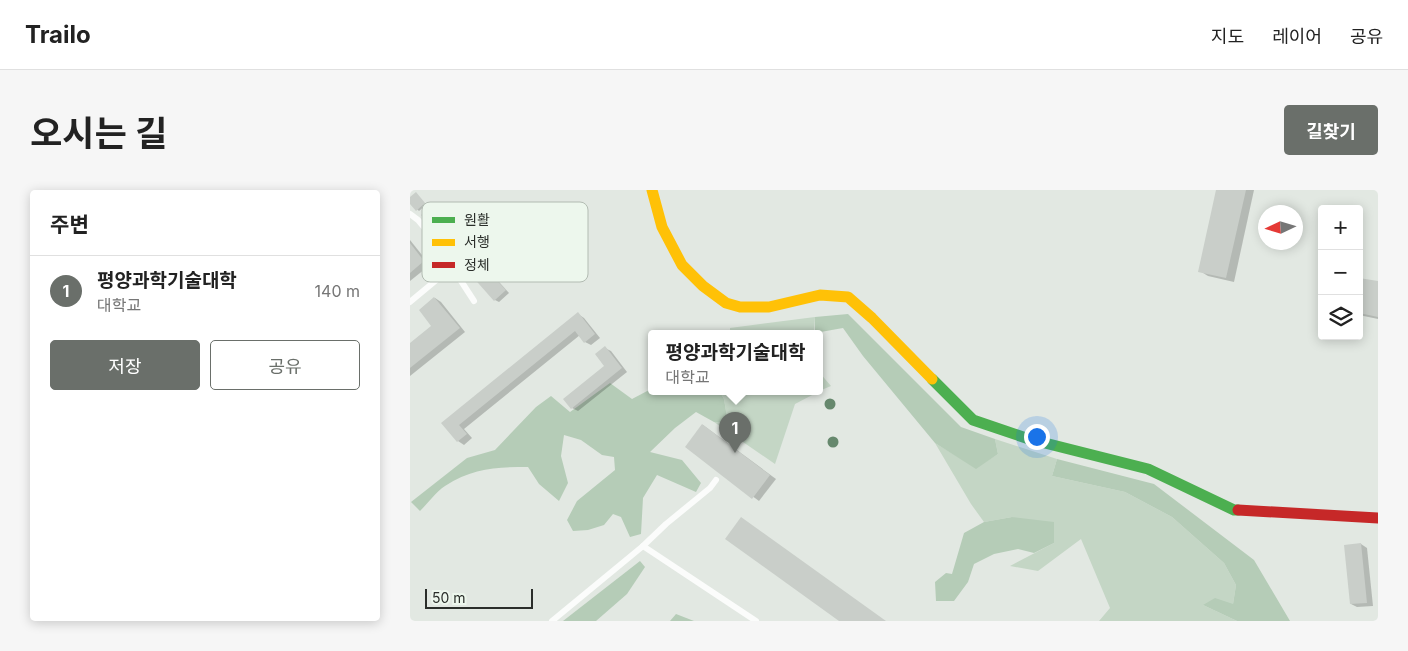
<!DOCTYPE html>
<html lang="ko">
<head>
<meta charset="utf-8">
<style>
	:root { --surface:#fff; --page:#f6f6f6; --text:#222; --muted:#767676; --line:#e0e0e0; --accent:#6a6f6a }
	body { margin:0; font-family:Inter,"Noto Sans KR",sans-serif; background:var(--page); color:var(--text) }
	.controls { position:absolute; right:15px; top:15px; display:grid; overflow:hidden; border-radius:5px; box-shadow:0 2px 12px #0003 }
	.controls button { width:45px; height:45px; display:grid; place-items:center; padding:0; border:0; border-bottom:1px solid var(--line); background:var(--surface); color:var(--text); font:25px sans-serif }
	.compass { position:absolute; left:848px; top:15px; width:45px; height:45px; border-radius:50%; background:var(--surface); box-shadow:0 2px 12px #0003; rotate:266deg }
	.scale { position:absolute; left:15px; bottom:12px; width:108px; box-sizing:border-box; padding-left:5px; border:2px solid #2a2e2a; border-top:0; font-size:14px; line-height:18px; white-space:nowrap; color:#2a2e2a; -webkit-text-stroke:4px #edf7ed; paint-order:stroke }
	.you { position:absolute; left:626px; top:246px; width:18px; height:18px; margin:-12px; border:4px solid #fff; border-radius:50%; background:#1a73e8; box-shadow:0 0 0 8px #1a73e833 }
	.badge { display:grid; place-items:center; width:32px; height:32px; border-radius:50%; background:var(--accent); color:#fff; font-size:16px; font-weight:700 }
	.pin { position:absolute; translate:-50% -41px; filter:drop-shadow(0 1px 2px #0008) }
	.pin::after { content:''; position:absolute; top:26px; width:18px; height:15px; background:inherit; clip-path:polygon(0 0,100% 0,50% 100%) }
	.popup { position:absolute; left:238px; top:140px; width:175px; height:65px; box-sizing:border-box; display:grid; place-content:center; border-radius:5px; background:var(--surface); filter:drop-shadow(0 1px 4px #0005); font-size:16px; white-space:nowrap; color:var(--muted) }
	.popup b { font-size:19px; color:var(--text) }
	.popup::after { content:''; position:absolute; left:50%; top:100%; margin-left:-10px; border:10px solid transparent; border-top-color:var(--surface) }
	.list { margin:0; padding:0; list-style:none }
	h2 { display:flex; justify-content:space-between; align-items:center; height:65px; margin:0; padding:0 20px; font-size:21px }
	h2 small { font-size:16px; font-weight:400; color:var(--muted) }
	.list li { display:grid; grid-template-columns:32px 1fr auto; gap:15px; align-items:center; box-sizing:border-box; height:70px; padding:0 20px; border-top:1px solid var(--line) }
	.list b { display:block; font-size:19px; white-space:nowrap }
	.list p { margin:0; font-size:16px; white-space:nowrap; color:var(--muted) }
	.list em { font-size:16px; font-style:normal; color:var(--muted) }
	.actions { display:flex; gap:10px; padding:15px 20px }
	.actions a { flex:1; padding:11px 0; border:1px solid var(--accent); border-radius:5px; text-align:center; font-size:18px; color:var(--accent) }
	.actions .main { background:var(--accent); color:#fff }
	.icon { flex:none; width:28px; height:28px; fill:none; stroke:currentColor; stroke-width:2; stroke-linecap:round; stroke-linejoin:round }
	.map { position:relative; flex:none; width:968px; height:431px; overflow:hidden; border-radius:5px }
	header { display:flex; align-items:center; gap:30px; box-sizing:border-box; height:70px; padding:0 25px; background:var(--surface); border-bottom:1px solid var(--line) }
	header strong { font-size:24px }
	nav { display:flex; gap:28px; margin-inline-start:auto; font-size:18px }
	.intro { display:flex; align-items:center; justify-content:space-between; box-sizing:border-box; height:120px; padding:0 30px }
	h1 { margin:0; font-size:35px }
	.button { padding:12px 22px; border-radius:5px; background:var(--accent); color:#fff; font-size:18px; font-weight:700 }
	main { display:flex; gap:30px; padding:0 30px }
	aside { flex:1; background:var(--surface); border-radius:5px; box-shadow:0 2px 12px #0003 }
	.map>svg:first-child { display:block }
	.green { fill:#c4d6c5 }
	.forest { fill:#b5ccb7 }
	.shadow { fill:#0003 }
	.building { fill:#c9cec9 }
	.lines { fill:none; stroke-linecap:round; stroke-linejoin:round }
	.lane { stroke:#fbfcfb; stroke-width:6 }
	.fast { stroke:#4caf50; stroke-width:11 }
	.slow { stroke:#ffc107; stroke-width:11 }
	.jam { stroke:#c62828; stroke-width:11 }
	.tree { fill:#66886d }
	.key { fill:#edf7ed; stroke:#b2bbb2; stroke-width:1 }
	.key-label { font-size:14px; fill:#2a2e2a }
</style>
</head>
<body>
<header>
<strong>Trailo</strong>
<nav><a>지도</a><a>레이어</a><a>공유</a></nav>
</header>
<div class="intro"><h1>오시는 길</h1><a class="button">길찾기</a></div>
<main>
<aside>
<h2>주변<small></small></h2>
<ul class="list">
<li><span class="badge">1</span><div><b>평양과학기술대학</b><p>대학교</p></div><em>140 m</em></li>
</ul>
<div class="actions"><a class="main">저장</a><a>공유</a></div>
</aside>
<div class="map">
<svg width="968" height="431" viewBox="0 0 968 431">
	<rect width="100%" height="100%" fill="#e2e8e2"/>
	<g class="green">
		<path d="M405,127L404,144H320V138Z"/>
		<path d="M409,182L421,196L409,201Z"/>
		<path d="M310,202H408L385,214L365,274L304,232L318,233L314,209Z"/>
		<path d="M585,249L647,269L642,286L715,302L762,327L814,373L826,395L823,414L793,415L827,431H689L700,418L671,349L628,381L600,376L644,353L602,327L574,332L561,314L525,253L566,278L588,264Z"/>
	</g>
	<g class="forest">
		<path d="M438,124L551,237L585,249L588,264L566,279L525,253L453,166L433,138L405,143V127Z"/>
		<path d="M200,193L222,209L241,199V202H275L279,205L284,202H310L314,209L318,233L304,232L286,222L265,238L240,262L272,270L291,293L286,302L247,285L233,308L231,344L220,347L211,327L203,324L194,335L178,340L163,341L157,330L167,311L205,280L204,267L192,265L171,250L154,245L151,266L158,293L149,311L129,294L118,277C86,277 63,278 35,296C26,302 18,313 10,321L1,312L57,268L85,260L126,217L141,206L160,222Z"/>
		<path d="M647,269L744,294L844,370L880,431H827L793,415L805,408L823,414L826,395L814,373L762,327L715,302L642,286Z"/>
		<path d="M602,327L644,332V353L624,363L608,359L584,364L564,374L558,392L544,411H526L525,392L536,383L542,384L554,343L574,332Z"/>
		<path d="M230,371L235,377L217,404L186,431H153Z"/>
		<path d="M266,424L284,431H260Z"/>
	</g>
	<g class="shadow">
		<path d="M808,0H844L824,92L798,86L790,81Z"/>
		<path d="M7,5L16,15L9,21L0,13V9Z"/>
		<path d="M21,18L25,20L37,34L29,42L25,39L13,25Z"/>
		<path d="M52,29L75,55L67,63L60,59L66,67L65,68L70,71L99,103L89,112L85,110L58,75L53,73L39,38L47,42Z"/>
		<path d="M0,50L20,75L0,91Z"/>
		<path d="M949,89L968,93V129L949,125Z"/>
		<path d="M25,108L31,112L55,142L0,186V155L23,136Z"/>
		<path d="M168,124L174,128L190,148L181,155L175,152L170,145L54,239L62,248L54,255L48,251L33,233Z"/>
		<path d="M195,158L201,161L217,182L168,221L162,218L196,176Z"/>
		<path d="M293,235L366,289L349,311L276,257Z"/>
		<path d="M951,354L957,358L963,416L947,417L941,414Z"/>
	</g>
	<g class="building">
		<path d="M806,0H836L816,88L788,82Z"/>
		<path d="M6,2L15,13L6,21L0,14V7Z"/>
		<path d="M21,16L34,31L24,40L11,25Z"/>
		<path d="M50,27L74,54L64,63L40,36Z"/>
		<path d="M39,36L63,64L53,74L28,45Z"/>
		<path d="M0,53L14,71L0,83Z"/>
		<path d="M65,67L96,100L84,111L54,77Z"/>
		<path d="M949,88L968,91V127L949,123Z"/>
		<path d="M24,107L50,138L0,178V153L21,136L9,120Z"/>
		<path d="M168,122L185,144L174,153L165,141L49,235L57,244L47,252L31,233Z"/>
		<path d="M195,156L212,178L161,219L153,209L194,176L185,164Z"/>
		<path d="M292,234L360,285L342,309L275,257Z"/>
		<path d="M331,327L476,431H429L315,349Z"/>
		<path d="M951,353L957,413L940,414L934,355Z"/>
	</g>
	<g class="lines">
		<g class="lane">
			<path d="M0,24L8,30L34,61L42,77L64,111"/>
			<path d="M0,112L42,77"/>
			<path d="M233,356L256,334L300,298L306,290"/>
			<path d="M142,431L233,356L346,431"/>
		</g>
		<path class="fast" d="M522,189L563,230L619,249L738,279L824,320H828"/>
		<path class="slow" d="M242,0L252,37L272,75L293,96L316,113L330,117H359L410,105L438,107L462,128L522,189"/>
		<path class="jam" d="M828,320L968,328"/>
	</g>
	<g class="tree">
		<circle cx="420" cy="214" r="5.5"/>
		<circle cx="423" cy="252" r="5.5"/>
	</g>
	<rect x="12" y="12" width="166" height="80" rx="8" class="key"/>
	<rect x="22" y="27" width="23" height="6" fill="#4caf50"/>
	<rect x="22" y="49" width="23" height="7" fill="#ffc107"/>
	<rect x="22" y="72" width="23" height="6" fill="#c62828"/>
	<g class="key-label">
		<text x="54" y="35">원활</text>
		<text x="54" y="57">서행</text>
		<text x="54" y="80">정체</text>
	</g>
</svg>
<div class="controls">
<button>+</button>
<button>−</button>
<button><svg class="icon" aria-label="layers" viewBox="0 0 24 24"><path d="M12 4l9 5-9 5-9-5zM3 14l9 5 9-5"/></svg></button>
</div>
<svg class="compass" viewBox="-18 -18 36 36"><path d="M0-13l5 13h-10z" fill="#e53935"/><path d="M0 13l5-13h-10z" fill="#767676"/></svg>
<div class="scale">50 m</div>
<div class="you"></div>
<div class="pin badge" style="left:325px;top:263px">1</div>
<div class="popup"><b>평양과학기술대학</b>대학교</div>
</div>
</main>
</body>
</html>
